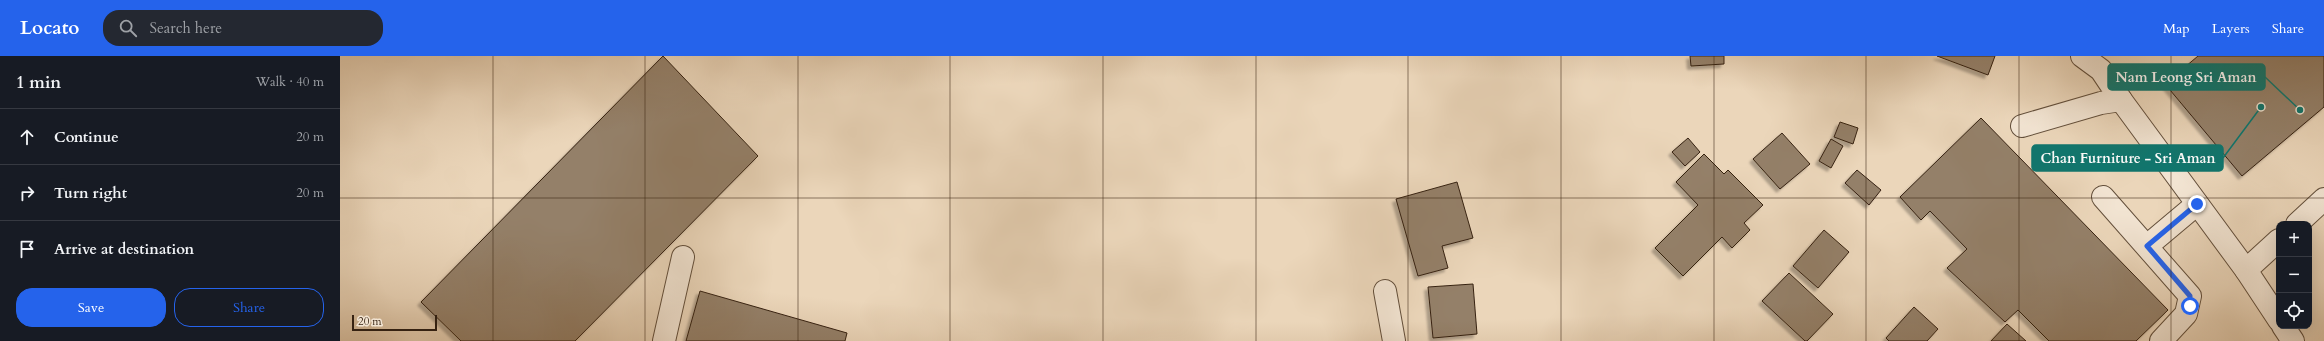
<!DOCTYPE html>
<html lang="en">
<head>
<meta charset="utf-8">
<style>
	:root { --surface:#171b24; --page:#242831; --text:#f1f3f6; --muted:#9ea1a6; --line:#363941; --accent:#2563eb }
	body { margin:0; font-family:Cardo,serif; background:var(--page); color:var(--text) }
	.controls { position:absolute; right:12px; bottom:12px; display:grid; overflow:hidden; border-radius:8px; box-shadow:0 4px 16px #0002 }
	.controls button { width:36px; height:36px; display:grid; place-items:center; padding:0; border:0; border-bottom:1px solid var(--line); background:var(--surface); color:var(--text); font:20px sans-serif }
	.scale { position:absolute; left:12px; bottom:10px; width:85px; box-sizing:border-box; padding-left:4px; border:2px solid #362211; border-top:0; font-size:11px; line-height:14px; white-space:nowrap; color:#362211; -webkit-text-stroke:3px #f2e4d2; paint-order:stroke }
	.stop { position:absolute; width:12px; height:12px; margin:-9px; border:3px solid #2563eb; border-radius:50%; background:#fff }
	.stop.end { background:#2563eb; border-color:#fff; box-shadow:0 1px 4px #0008 }
	.list { margin:0; padding:0; list-style:none }
	h2 { display:flex; justify-content:space-between; align-items:center; height:52px; margin:0; padding:0 16px; font-size:17px }
	h2 small { font-size:13px; font-weight:400; color:var(--muted) }
	.list li { display:grid; grid-template-columns:26px 1fr auto; gap:12px; align-items:center; box-sizing:border-box; height:56px; padding:0 16px; border-top:1px solid var(--line) }
	.list b { display:block; font-size:15px; white-space:nowrap }
	.list em { font-size:13px; font-style:normal; color:var(--muted) }
	.actions { display:flex; gap:8px; padding:12px 16px }
	.actions a { flex:1; padding:9px 0; border:1px solid var(--accent); border-radius:16px; text-align:center; font-size:14px; color:var(--accent) }
	.actions .main { background:var(--accent); color:#fff }
	.icon { flex:none; width:22px; height:22px; fill:none; stroke:currentColor; stroke-width:2; stroke-linecap:round; stroke-linejoin:round }
	.map { position:relative; flex:none; width:1984px; height:285px; overflow:hidden }
	header { display:flex; align-items:center; gap:24px; box-sizing:border-box; height:56px; padding:0 20px; background:var(--accent); color:#fff }
	header strong { font-size:19px }
	nav { display:flex; gap:22px; margin-inline-start:auto; font-size:14px }
	.search { width:280px; height:36px; background:var(--page); display:flex; align-items:center; gap:10px; box-sizing:border-box; padding:0 14px; border-radius:16px; color:var(--muted); font-size:15px }
	main { display:flex }
	aside { flex:1; background:var(--surface) }
	.map>svg:first-child { display:block }
	.building { fill:#948069; stroke:#362211; filter:url(#shadow) }
	.lines { fill:none; stroke-linecap:round; stroke-linejoin:round }
	.minor-casing { stroke:#634f3b; stroke-width:24 }
	.minor { stroke:#f2e4d2; stroke-width:22 }
	.route { stroke:#2563eb; stroke-width:5 }
	.grid { fill:none; stroke:#362211; stroke-width:1; stroke-opacity:0.55 }
	.leader { fill:none; stroke:#0f766e; stroke-width:1.5 }
	.callout-dot { fill:#0f766e; stroke:#f2e4d2; stroke-width:1.5 }
	.callout { fill:#0f766e; stroke:#0f766e; stroke-width:1.5 }
	.callout-label { font-size:14px; text-anchor:middle; font-weight:bold; fill:#fff }
</style>
</head>
<body>
<header>
<strong>Locato</strong>
<div class="search"><svg class="icon" aria-label="search" viewBox="0 0 24 24"><circle cx="10" cy="10" r="6"/><path d="M15 15l6 6"/></svg>Search here</div>
<nav><a>Map</a><a>Layers</a><a>Share</a></nav>
</header>
<main>
<aside>
<h2>1 min<small>Walk · 40 m</small></h2>
<ul class="list">
<li><svg class="icon" aria-label="ahead" viewBox="0 0 24 24"><path d="M12 20V5M6 11l6-6 6 6"/></svg><div><b>Continue</b></div><em>20 m</em></li>
<li><svg class="icon" aria-label="right" viewBox="0 0 24 24"><path d="M7 20v-9h11M14 6l5 5-5 5"/></svg><div><b>Turn right</b></div><em>20 m</em></li>
<li><svg class="icon" aria-label="arrive" viewBox="0 0 24 24"><path d="M6 21V4h12l-3 4 3 4H6"/></svg><div><b>Arrive at destination</b></div></li>
</ul>
<div class="actions"><a class="main">Save</a><a>Share</a></div>
</aside>
<div class="map">
<svg width="1984" height="285" viewBox="0 0 1984 285">
	<defs>
		<filter id="shadow"><feDropShadow dx="-3.5" dy="3.5" stdDeviation="1" flood-color="#0004"/></filter>
	</defs>
	<rect width="100%" height="100%" fill="#ebd6ba"/>
	<filter id="stains"><feTurbulence type="fractalNoise" baseFrequency=".005" numOctaves="4"/><feColorMatrix values="0 0 0 0 .2 0 0 0 0 .09 0 0 0 0 .02 0 0 0 .5 -.17"/></filter>
	<radialGradient id="worn" r=".72"><stop offset=".6" stop-color="#630" stop-opacity="0"/><stop offset="1" stop-color="#630" stop-opacity=".3"/></radialGradient>
	<g class="building">
		<path d="M323,0L418,100L235,285H121L81,246Z"/>
		<path d="M1350,0H1384V8L1351,10Z"/>
		<path d="M1597,0H1655L1648,19Z"/>
		<path d="M1858,0H1984V51L1902,120L1825,28Z"/>
		<path d="M1641,62L1828,254L1796,285H1709L1678,254L1665,266L1607,212L1627,193L1590,155L1581,164L1560,141Z"/>
		<path d="M1500,66L1518,72L1513,88L1494,81Z"/>
		<path d="M1442,77L1470,108L1440,133L1413,103Z"/>
		<path d="M1348,82L1360,96L1345,110L1332,96Z"/>
		<path d="M1491,83L1503,90L1491,112L1479,105Z"/>
		<path d="M1364,98L1384,118L1388,114L1423,149L1404,167L1410,174L1392,192L1382,181L1343,220L1315,192L1358,149L1336,126Z"/>
		<path d="M1517,114L1541,134L1529,149L1505,127Z"/>
		<path d="M1117,126L1133,182L1102,190L1108,212L1078,220L1056,143Z"/>
		<path d="M1484,174L1509,196L1478,232L1453,210Z"/>
		<path d="M1449,217L1493,258L1467,285H1465L1422,245Z"/>
		<path d="M1133,228L1137,278L1093,282L1088,231Z"/>
		<path d="M360,235L507,277L505,285H346Z"/>
		<path d="M1574,251L1598,273L1587,285H1549L1546,282Z"/>
		<path d="M1667,268L1686,285H1651Z"/>
	</g>
	<g class="lines">
		<defs>
			<g id="minor">
				<path d="M1742,0L1761,14L1781,44"/>
				<path d="M1682,70L1761,47L1781,44L1906,214"/>
				<path d="M1763,141L1850,240L1846,258L1821,285"/>
				<path d="M1957,168L1984,143"/>
				<path d="M1939,184L1906,214L1939,264"/>
				<path d="M1807,190L1857,148"/>
				<path d="M1045,235L1054,285"/>
				<path d="M1943,270L1953,285"/>
				<path d="M324,285L343,201"/>
			</g>
		</defs>
		<use href="#minor" class="minor-casing"/>
		<use href="#minor" class="minor"/>
	</g>
	<g class="lines">
		<path class="route" d="M1850,250V240L1807,190L1857,148"/>
	</g>
	<path class="grid" d="M153,0V285M305,0V285M458,0V285M610,0V285M763,0V285M916,0V285M1068,0V285M1221,0V285M1374,0V285M1526,0V285M1679,0V285M1831,0V285M0,142H1984"/>
	<path class="leader" d="M1960 54L1925 21M1921 51L1883 102"/>
	<g class="callout-dot">
		<circle cx="1960" cy="54" r="4"/>
		<circle cx="1921" cy="51" r="4"/>
	</g>
	<g class="callout">
		<rect x="1768" y="8" width="157" height="26" rx="4"/>
		<rect x="1692" y="89" width="191" height="26" rx="4"/>
	</g>
	<g class="callout-label">
		<text x="1846" y="26">Nam Leong Sri Aman</text>
		<text x="1788" y="107">Chan Furniture - Sri Aman</text>
	</g>
	<rect width="100%" height="100%" filter="url(#stains)"/>
	<rect width="100%" height="100%" fill="url(#worn)"/>
</svg>
<div class="controls">
<button>+</button>
<button>−</button>
<button><svg class="icon" aria-label="locate" viewBox="0 0 24 24"><circle cx="12" cy="12" r="6"/><path d="M12 2v4M12 18v4M2 12h4M18 12h4"/></svg></button>
</div>
<div class="scale">20 m</div>
<div class="stop" style="left:1850px;top:250px"></div>
<div class="stop end" style="left:1857px;top:148px"></div>
</div>
</main>
</body>
</html>
